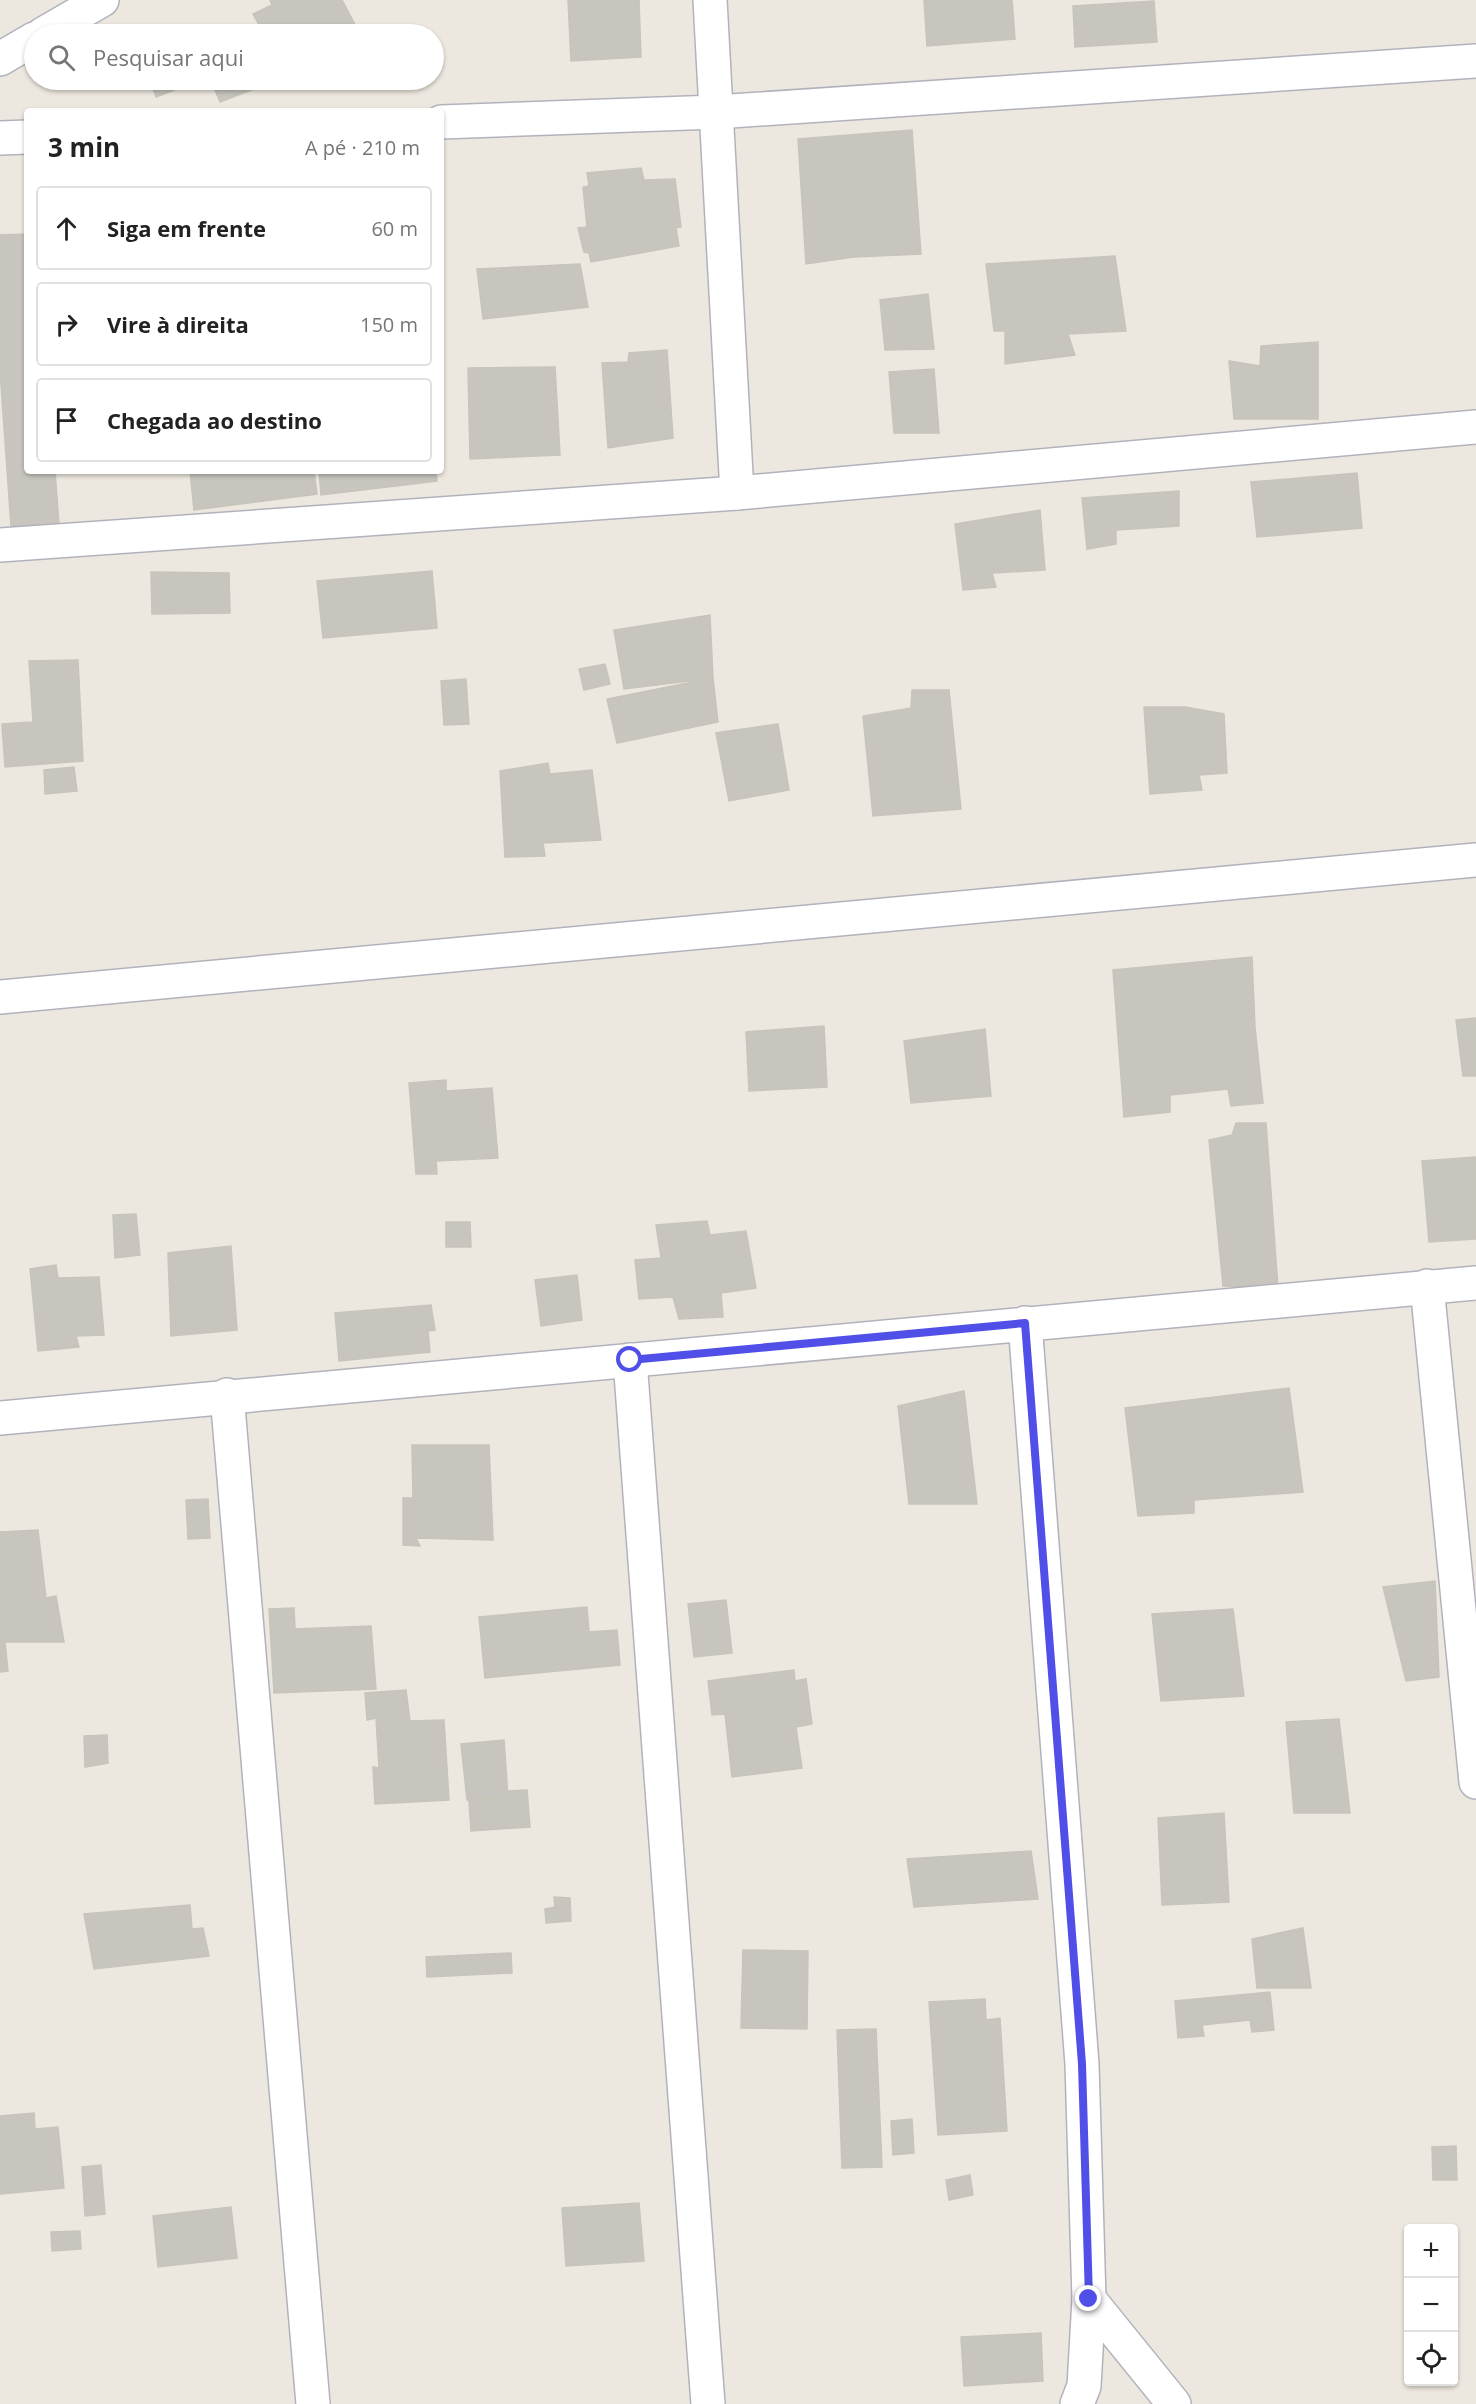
<!DOCTYPE html>
<html lang="pt">
<head>
<meta charset="utf-8">
<style>
	:root { --surface:#fff; --page:#f6f6f6; --text:#222; --muted:#767676; --line:#e0e0e0 }
	body { margin:0; font-family:"Open Sans",sans-serif; background:var(--page); color:var(--text) }
	.controls { position:absolute; right:18px; bottom:18px; display:grid; overflow:hidden; border-radius:6px; box-shadow:0 2px 4px #0004 }
	.controls button { width:54px; height:54px; display:grid; place-items:center; padding:0; border:0; border-bottom:2px solid var(--line); background:var(--surface); color:var(--text); font:30px sans-serif }
	.stop { position:absolute; width:18px; height:18px; margin:-14px; border:4px solid #5050e8; border-radius:50%; background:#fff }
	.stop.end { background:#5050e8; border-color:#fff; box-shadow:0 2px 6px #0008 }
	.list { margin:0; padding:0; list-style:none }
	h2 { display:flex; justify-content:space-between; align-items:center; height:78px; margin:0; padding:0 24px; font-size:26px }
	h2 small { font-size:20px; font-weight:400; color:var(--muted) }
	.list li { display:grid; grid-template-columns:39px 1fr auto; gap:18px; align-items:center; box-sizing:border-box; height:84px; margin:0 12px 12px; padding:0 12px; border:2px solid var(--line); border-radius:6px }
	.list b { display:block; font-size:22px; white-space:nowrap }
	.list em { font-size:20px; font-style:normal; color:var(--muted) }
	.icon { flex:none; width:33px; height:33px; fill:none; stroke:currentColor; stroke-width:2; stroke-linecap:round; stroke-linejoin:round }
	.map { position:relative; flex:none; width:1476px; height:2404px; overflow:hidden }
	.search { position:absolute; background:var(--surface); box-shadow:0 2px 4px #0004; left:24px; top:24px; width:420px; height:66px; display:flex; align-items:center; gap:15px; box-sizing:border-box; padding:0 21px; border-radius:33px; color:var(--muted); font-size:22px }
	.panel { position:absolute; background:var(--surface); box-shadow:0 2px 4px #0004; left:24px; top:108px; width:420px; height:366px; border-radius:6px }
	.map>svg:first-child { display:block }
	.building { fill:#c7c5be; stroke:#c7c4b9; stroke-width:1.5 }
	.lines { fill:none; stroke-linecap:round; stroke-linejoin:round }
	.street-casing { stroke:#b2b2bd; stroke-width:36 }
	.street { stroke:#fff; stroke-width:33 }
	.route { stroke:#5050e8; stroke-width:8 }
</style>
</head>
<body>
<div class="map">
<svg width="1476" height="2404" viewBox="0 0 1476 2404">
	<rect width="100%" height="100%" fill="#ece8df"/>
	<g class="building">
		<path d="M270,0H342L360,34H264L253,14L272,5Z"/>
		<path d="M568,0H639L641,57L571,61Z"/>
		<path d="M924,0H1012L1015,39L927,46Z"/>
		<path d="M1154,1L1157,42L1075,47L1073,6Z"/>
		<path d="M150,80H169L174,90L156,97Z"/>
		<path d="M211,80H262L264,85L220,102Z"/>
		<path d="M912,130L921,254L854,257L806,264L798,139Z"/>
		<path d="M641,168L644,180L675,179L681,227L676,228L679,246L591,262L589,253L584,252L578,228L587,227L583,187L589,186L587,173Z"/>
		<path d="M27,234V471H55L59,525L11,526L0,370V235Z"/>
		<path d="M1115,256L1126,331L1068,334L1075,355L1005,364V331H994L986,264Z"/>
		<path d="M580,264L588,307L483,319L477,269Z"/>
		<path d="M928,294L934,349L885,350L880,300Z"/>
		<path d="M1318,342V419H1234L1229,361L1260,366L1261,346Z"/>
		<path d="M667,350L673,438L608,448L602,363L628,362L629,353Z"/>
		<path d="M555,367L560,455L470,459L468,368Z"/>
		<path d="M934,369L939,433H894L889,372Z"/>
		<path d="M190,471H314L317,494L194,510Z"/>
		<path d="M319,471H436L437,481L321,495Z"/>
		<path d="M1357,473L1362,528L1257,537L1251,482Z"/>
		<path d="M1179,491V526L1116,530V544L1087,549L1082,498Z"/>
		<path d="M1040,510L1045,570L992,573L996,587L963,590L955,524Z"/>
		<path d="M432,571L437,628L323,638L317,581Z"/>
		<path d="M151,572L229,573L230,613L152,614Z"/>
		<path d="M710,615L713,678L624,689L614,630Z"/>
		<path d="M78,660L83,761L5,767L2,724L33,722L29,661Z"/>
		<path d="M605,664L610,684L584,690L579,669Z"/>
		<path d="M713,678L718,722L617,743L607,699Z"/>
		<path d="M466,679L469,724L444,725L441,681Z"/>
		<path d="M912,690H949L961,809L873,816L863,716L911,708Z"/>
		<path d="M1144,707H1185L1224,714L1227,773L1199,775L1202,790L1150,794Z"/>
		<path d="M778,724L789,790L729,801L716,733Z"/>
		<path d="M548,763L550,774L592,770L601,840L543,843L545,856L505,857L500,771Z"/>
		<path d="M74,767L77,791L45,794L44,770Z"/>
		<path d="M1252,957L1255,1027L1263,1103L1231,1106L1228,1089L1170,1095V1112L1124,1117L1113,970Z"/>
		<path d="M1476,1018V1076H1463L1456,1020Z"/>
		<path d="M824,1026L827,1087L749,1091L746,1032Z"/>
		<path d="M985,1029L991,1096L911,1103L904,1041Z"/>
		<path d="M446,1080V1091L492,1088L498,1158L436,1161L437,1174H416L409,1083Z"/>
		<path d="M1236,1123H1266L1278,1288L1223,1286L1209,1140L1232,1135Z"/>
		<path d="M1476,1157V1239L1429,1242L1422,1161Z"/>
		<path d="M136,1214L140,1255L115,1258L113,1215Z"/>
		<path d="M707,1221L710,1235L746,1231L756,1288L721,1293L723,1317L679,1319L673,1297L639,1299L635,1260L661,1258L656,1225Z"/>
		<path d="M446,1222H470L471,1247H446Z"/>
		<path d="M231,1246L237,1330L171,1336L168,1253Z"/>
		<path d="M56,1265L58,1278L99,1277L104,1335L76,1336L79,1347L38,1351L30,1269Z"/>
		<path d="M577,1275L582,1320L541,1326L535,1280Z"/>
		<path d="M431,1305L435,1330L428,1331L430,1352L339,1361L335,1313Z"/>
		<path d="M1289,1388L1303,1492L1194,1500V1513L1138,1516L1125,1408Z"/>
		<path d="M964,1391L977,1504H909L898,1406Z"/>
		<path d="M412,1445H489L493,1540L416,1538L420,1546L403,1545V1498H413Z"/>
		<path d="M208,1499L210,1538L188,1539L186,1500Z"/>
		<path d="M38,1530L46,1598L56,1596L64,1642H5L8,1671L0,1672V1532Z"/>
		<path d="M1435,1581L1439,1677L1406,1681L1383,1587Z"/>
		<path d="M726,1600L732,1653L694,1657L688,1604Z"/>
		<path d="M587,1607L589,1632L617,1630L620,1665L485,1678L479,1617Z"/>
		<path d="M294,1608L295,1629L371,1626L376,1689L274,1693L269,1609Z"/>
		<path d="M1233,1609L1244,1696L1161,1701L1152,1614Z"/>
		<path d="M794,1670L795,1681L806,1679L812,1724L796,1727L802,1768L732,1777L725,1714L712,1715L708,1681Z"/>
		<path d="M406,1690L410,1721L444,1720L449,1800L375,1804L373,1767L379,1768L376,1718L367,1720L365,1693Z"/>
		<path d="M1339,1719L1350,1813H1294L1286,1722Z"/>
		<path d="M107,1735L108,1763L85,1767L84,1736Z"/>
		<path d="M504,1740L508,1797L467,1800L461,1744Z"/>
		<path d="M527,1790L530,1827L471,1831L469,1801L508,1798V1791Z"/>
		<path d="M1224,1813L1229,1902L1162,1905L1158,1818Z"/>
		<path d="M1031,1851L1038,1899L914,1907L907,1859Z"/>
		<path d="M554,1897L570,1898L571,1921L546,1923L545,1909L555,1907Z"/>
		<path d="M190,1905L192,1929L203,1928L209,1956L94,1969L84,1914Z"/>
		<path d="M1303,1928L1311,1988H1257L1252,1939Z"/>
		<path d="M743,1950L808,1951L807,2029L741,2028Z"/>
		<path d="M511,1953L512,1973L427,1977L426,1957Z"/>
		<path d="M1270,1992L1274,2030L1252,2032L1250,2020L1202,2025L1204,2036L1178,2038L1175,2001Z"/>
		<path d="M985,1999L986,2020L1000,2018L1007,2131L938,2135L929,2002Z"/>
		<path d="M876,2029L882,2167L842,2168L837,2030Z"/>
		<path d="M34,2113L35,2129L58,2127L64,2188L0,2194V2116Z"/>
		<path d="M912,2119L914,2153L893,2155L891,2121Z"/>
		<path d="M1456,2146L1457,2180H1433L1432,2147Z"/>
		<path d="M101,2165L105,2214L85,2216L82,2167Z"/>
		<path d="M970,2175L973,2195L949,2200L946,2180Z"/>
		<path d="M639,2203L644,2261L566,2266L562,2208Z"/>
		<path d="M231,2207L237,2258L158,2267L153,2216Z"/>
		<path d="M80,2231L81,2249L52,2251L51,2232Z"/>
		<path d="M1041,2333L1043,2381L964,2386L961,2337Z"/>
	</g>
	<g class="lines">
		<defs>
			<g id="street">
				<path d="M710,0L737,493"/>
				<path d="M43,34L102,0"/>
				<path d="M0,59L34,39"/>
				<path d="M441,122L716,112L1476,61"/>
				<path d="M0,138L27,137"/>
				<path d="M0,545L737,493L1476,427"/>
				<path d="M0,997L1476,860"/>
				<path d="M1427,1286L1476,1782"/>
				<path d="M1025,1323L1082,2064L1089,2299L1084,2386L1077,2404"/>
				<path d="M630,1360L708,2404"/>
				<path d="M227,1395L313,2404"/>
				<path d="M0,1418L1476,1283"/>
				<path d="M1089,2299L1174,2404"/>
			</g>
		</defs>
		<use href="#street" class="street-casing"/>
		<use href="#street" class="street"/>
	</g>
	<g class="lines">
		<path class="route" d="M630,1360L1025,1323L1082,2064L1089,2299"/>
	</g>
</svg>
<div class="controls">
<button>+</button>
<button>−</button>
<button><svg class="icon" aria-label="locate" viewBox="0 0 24 24"><circle cx="12" cy="12" r="6"/><path d="M12 2v4M12 18v4M2 12h4M18 12h4"/></svg></button>
</div>
<div class="stop" style="left:630px;top:1360px"></div>
<div class="stop end" style="left:1089px;top:2299px"></div>
<div class="search"><svg class="icon" aria-label="search" viewBox="0 0 24 24"><circle cx="10" cy="10" r="6"/><path d="M15 15l6 6"/></svg>Pesquisar aqui</div>
<section class="panel">
<h2>3 min<small>A pé · 210 m</small></h2>
<ul class="list">
<li><svg class="icon" aria-label="ahead" viewBox="0 0 24 24"><path d="M12 20V5M6 11l6-6 6 6"/></svg><div><b>Siga em frente</b></div><em>60 m</em></li>
<li><svg class="icon" aria-label="right" viewBox="0 0 24 24"><path d="M7 20v-9h11M14 6l5 5-5 5"/></svg><div><b>Vire à direita</b></div><em>150 m</em></li>
<li><svg class="icon" aria-label="arrive" viewBox="0 0 24 24"><path d="M6 21V4h12l-3 4 3 4H6"/></svg><div><b>Chegada ao destino</b></div></li>
</ul>
</section>
</div>
</body>
</html>
